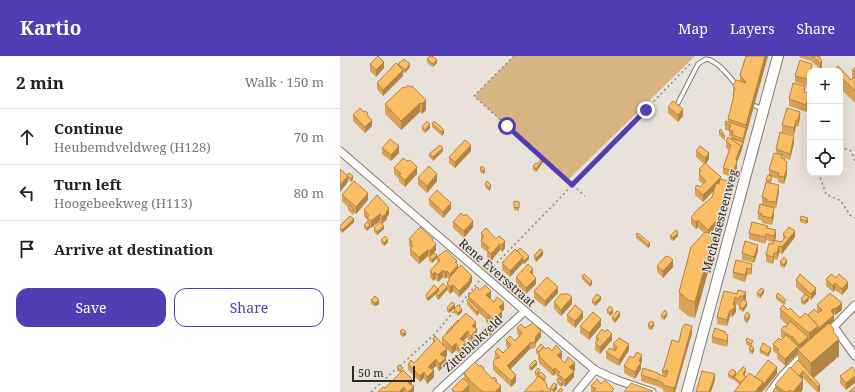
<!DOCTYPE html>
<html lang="en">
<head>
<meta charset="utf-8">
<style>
	:root { --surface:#fff; --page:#f2f2f2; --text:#222; --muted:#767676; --line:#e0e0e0; --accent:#533db5 }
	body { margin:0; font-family:"Noto Serif",serif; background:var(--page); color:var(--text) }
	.controls { position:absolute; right:12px; top:12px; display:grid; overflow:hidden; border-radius:8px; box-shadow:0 4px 16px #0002 }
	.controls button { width:36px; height:36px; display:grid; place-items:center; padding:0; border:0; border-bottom:1px solid var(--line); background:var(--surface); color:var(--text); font:20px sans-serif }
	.scale { position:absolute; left:12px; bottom:10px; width:63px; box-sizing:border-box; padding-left:4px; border:2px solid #2b2825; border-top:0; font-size:11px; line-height:14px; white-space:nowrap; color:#2b2825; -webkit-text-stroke:3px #e9e2da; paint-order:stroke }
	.stop { position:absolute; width:12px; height:12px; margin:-9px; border:3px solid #533db5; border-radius:50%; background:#fff }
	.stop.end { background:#533db5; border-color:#fff; box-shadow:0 1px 4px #0008 }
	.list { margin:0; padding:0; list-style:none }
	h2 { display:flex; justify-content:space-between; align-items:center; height:52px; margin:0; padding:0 16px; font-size:17px }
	h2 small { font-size:13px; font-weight:400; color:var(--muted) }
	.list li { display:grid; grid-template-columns:26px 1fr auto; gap:12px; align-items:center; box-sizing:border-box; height:56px; padding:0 16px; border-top:1px solid var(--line) }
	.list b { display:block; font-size:15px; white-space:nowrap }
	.list p { margin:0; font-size:13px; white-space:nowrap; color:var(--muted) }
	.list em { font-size:13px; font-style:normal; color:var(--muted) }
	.actions { display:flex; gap:8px; padding:12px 16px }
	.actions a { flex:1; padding:9px 0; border:1px solid var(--accent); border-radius:12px; text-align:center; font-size:14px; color:var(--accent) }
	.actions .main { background:var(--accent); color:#fff }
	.icon { flex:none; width:22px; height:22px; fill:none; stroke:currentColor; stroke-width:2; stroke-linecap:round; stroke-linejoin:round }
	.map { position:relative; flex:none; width:515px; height:336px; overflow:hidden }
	header { display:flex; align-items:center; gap:24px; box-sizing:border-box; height:56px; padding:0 20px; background:var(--accent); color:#fff }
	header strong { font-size:19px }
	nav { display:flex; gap:22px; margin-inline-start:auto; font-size:14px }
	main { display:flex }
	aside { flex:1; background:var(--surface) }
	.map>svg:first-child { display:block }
	.green { fill:#d9b583 }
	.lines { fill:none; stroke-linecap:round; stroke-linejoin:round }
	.lane-casing { stroke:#817c74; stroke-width:5.5 }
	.street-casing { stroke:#817c74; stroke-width:9 }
	.secondary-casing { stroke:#817c74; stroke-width:12 }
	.path { stroke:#8f8a84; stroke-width:1.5; stroke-dasharray:2 3; stroke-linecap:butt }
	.lane { stroke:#fff; stroke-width:3.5 }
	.street { stroke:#fff; stroke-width:7 }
	.secondary { stroke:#fff; stroke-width:10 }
	.wall { fill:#d8a356 }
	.shaded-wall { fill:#b08546 }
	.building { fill:#fbbe64; stroke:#b08546 }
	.route { stroke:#533db5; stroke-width:5 }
	.labels { text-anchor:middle; stroke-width:3; stroke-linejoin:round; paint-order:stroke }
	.street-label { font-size:12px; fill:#2b2825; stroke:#e9e2da }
</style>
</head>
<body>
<header>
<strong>Kartio</strong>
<nav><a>Map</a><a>Layers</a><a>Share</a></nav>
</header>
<main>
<aside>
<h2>2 min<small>Walk · 150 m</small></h2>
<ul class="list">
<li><svg class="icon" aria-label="ahead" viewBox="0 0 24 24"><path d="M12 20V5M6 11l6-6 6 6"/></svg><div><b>Continue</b><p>Heubemdveldweg (H128)</p></div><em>70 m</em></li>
<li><svg class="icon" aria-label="left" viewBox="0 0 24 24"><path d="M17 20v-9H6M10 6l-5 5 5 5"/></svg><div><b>Turn left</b><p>Hoogebeekweg (H113)</p></div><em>80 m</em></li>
<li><svg class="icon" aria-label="arrive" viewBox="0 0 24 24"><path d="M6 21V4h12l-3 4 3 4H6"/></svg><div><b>Arrive at destination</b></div></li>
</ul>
<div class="actions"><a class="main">Save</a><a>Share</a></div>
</aside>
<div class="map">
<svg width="515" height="336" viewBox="0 0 515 336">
	<rect width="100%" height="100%" fill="#e9e2da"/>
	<path class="green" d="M174,0H355L227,125L134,40Z"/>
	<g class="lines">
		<defs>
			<g id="lane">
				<path d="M338,47L358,8L366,3C377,4 390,21 397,30"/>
				<path d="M413,49L423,53"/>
			</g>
			<g id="street">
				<path d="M0,95L185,255L255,314L277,324L312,336"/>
				<path d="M494,271L515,300"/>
				<path d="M487,278L515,249"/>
				<path d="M97,336L185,255"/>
				<path d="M237,336L255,314"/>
				<path d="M430,336L442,320L464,298"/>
			</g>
			<path id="secondary" d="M347,336L438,0"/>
		</defs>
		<use href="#lane" class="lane-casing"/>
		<use href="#street" class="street-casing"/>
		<use href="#secondary" class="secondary-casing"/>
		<g class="path">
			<path d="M174,0L134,40L245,140"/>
			<path d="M500,95L506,93L511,95L515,105"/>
			<path d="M481,117L480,121L486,138L501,145L510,159L515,162"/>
			<path d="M150,214L351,7"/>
			<path d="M119,250L139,225"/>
			<path d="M60,310L95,278L115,254"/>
			<path d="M31,336L57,312"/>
		</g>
		<use href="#lane" class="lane"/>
		<use href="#street" class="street"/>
		<use href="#secondary" class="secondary"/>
	</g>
	<g class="wall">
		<path d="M406,0H428L401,96L397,106V111L394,122L383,118V112L389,94L386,92V85L392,82V81L389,80V75L385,74V67L388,65V63L393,43V30L400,25V19Z"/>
		<path d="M459,0H481L480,3L482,11L480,13L471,5L459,1Z"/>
		<path d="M87,3L97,7L93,11L87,7Z"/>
		<path d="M30,8L44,12L36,21L30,15Z"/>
		<path d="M58,8L70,11L65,17L63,16V20L43,40L37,33V27L58,9Z"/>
		<path d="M498,10L511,24L512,23V14L515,11V47L500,32V15H494Z"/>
		<path d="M470,15V25H469L468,30L455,26V20Z"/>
		<path d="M68,29L86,54L82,58L80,56L61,74L45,58V48Z"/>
		<path d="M465,36L469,44L466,56L449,50V43Z"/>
		<path d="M328,51L343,60L338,66L328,57Z"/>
		<path d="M13,59L32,70L25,77L13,65Z"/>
		<path d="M460,62L458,71L456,70L454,79L442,76V69Z"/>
		<path d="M92,68L104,77L102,80L92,71Z"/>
		<path d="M82,71L90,72L85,77L82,74Z"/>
		<path d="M379,75L385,81V85L379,79Z"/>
		<path d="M454,87L450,104L442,101V102L445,105L447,106V118L444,128L438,126V123L432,121L431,127L439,136L436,152H432L434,159L432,169L422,167V165L418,163V157L426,150V149L422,148V141L426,126V124L429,119V114L436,97V93Z"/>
		<path d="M42,92L59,97L51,105L42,98Z"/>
		<path d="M103,95L93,105L89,101V98Z"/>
		<path d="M131,95L115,112L109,107V101Z"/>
		<path d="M356,95L369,103L366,108L381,123L391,132L379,174L375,172L371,177L374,195L355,262L348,260L339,253V236L364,177L358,171L356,173L351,168V162L372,141L374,134L363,146L355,139V132L360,131L363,128L359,125V113L364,108L356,101Z"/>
		<path d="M204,105L196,116L193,114V110L197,108Z"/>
		<path d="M54,112L77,118L65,131L59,126V123L54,118Z"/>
		<path d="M140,112L145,116L143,118L140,116Z"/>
		<path d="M7,119L13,124L11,126L8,123V126Z"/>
		<path d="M78,122L97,125L87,137L78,129Z"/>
		<path d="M145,128L151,132L149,135L145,131Z"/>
		<path d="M2,139L28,144L16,158L14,157L13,159L8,154V151L2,145Z"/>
		<path d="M89,143L111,153L103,162L89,149Z"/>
		<path d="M179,149V155L174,154V151Z"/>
		<path d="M24,154L49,158L47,161V163L42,168L40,165L31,172L30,171L27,175L24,172V169L27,166V164L24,160Z"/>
		<path d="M460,163L468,166L466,168L460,166Z"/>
		<path d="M14,166L2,177L0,175V170Z"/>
		<path d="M113,166L133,171L124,182L113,172Z"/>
		<path d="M34,172L44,173L37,179L34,176Z"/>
		<path d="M428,172L436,181L435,184L441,186L443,184V178L455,181L442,198L439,197L437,204L434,203L433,208L426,206V199L433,188L434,187L426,184L425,188L409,183V177Z"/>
		<path d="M141,177L156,183L165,192L162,196L160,194L151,205L147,201V196L141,191Z"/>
		<path d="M296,178L310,190L308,192L296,182Z"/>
		<path d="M330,180H338L333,185L330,183Z"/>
		<path d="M69,183L93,185L96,194L92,199L97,202L92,207L89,205V201L88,200L79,208L70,199V193L71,192L69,190Z"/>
		<path d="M41,184L48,186L44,190L41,187Z"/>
		<path d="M177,195L189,203L184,208L183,207L170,221L162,214V207Z"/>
		<path d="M418,195L414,207L402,204V197Z"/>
		<path d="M203,199L196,206L194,203V200Z"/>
		<path d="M97,201L117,208L118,213L132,226L130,229V230L119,241L113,235L110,238L107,234L98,244L96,241V238L88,245L86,243V239L98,233L107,230V227L109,224L107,221L105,223L103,221L98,226L95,223L93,225L90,221V215L97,208Z"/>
		<path d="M440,206L447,207L444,212L440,210Z"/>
		<path d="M412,208V215L411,219L407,218L405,226L393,222V216Z"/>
		<path d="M317,210L333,211L323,222L317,216Z"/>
		<path d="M193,219L196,228L186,238L176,228V221Z"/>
		<path d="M242,220L252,228L250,231L242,223Z"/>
		<path d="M486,223L508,232L502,239L495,234L493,236L486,230Z"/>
		<path d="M456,224L476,238L471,244L469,242V244L464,249L461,247V243L465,239L456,231Z"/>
		<path d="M140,234L151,242L150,243L164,254L162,255V261L152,272L146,266V263L139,257L137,260L127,249V245L128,243V240Z"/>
		<path d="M398,234L406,243L405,245L407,250L403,256L399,253V250L401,246H400L399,249L395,248L394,249L396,256L392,261L390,260L387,270L377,268V261L397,238Z"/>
		<path d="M194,235L218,237L205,251L194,242Z"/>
		<path d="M417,237H424L420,242L417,240Z"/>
		<path d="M436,240L446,247L444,249L436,243Z"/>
		<path d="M31,244L39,248L35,250L31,248Z"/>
		<path d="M252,244H261L255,250L252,247Z"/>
		<path d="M214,246L232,248L221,260L214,253Z"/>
		<path d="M477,249L502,254L495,259H494V265L490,268L494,276L499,300L474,322L480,335L479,336H477L463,322L462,323L463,333L461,336H433L435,332V329L458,304V293V297L445,310L437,302V298L433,295V288L443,282L441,281V274L447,269L440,262V253L448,254L460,262L468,259L478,257L477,255Z"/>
		<path d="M107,252H115L109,257L107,255Z"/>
		<path d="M114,253L122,256L118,260L114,257Z"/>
		<path d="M267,254L273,257L270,260L267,257Z"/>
		<path d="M227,259L243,262L235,272L227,265Z"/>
		<path d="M321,259L327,260L324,264L321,262Z"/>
		<path d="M280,260L275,267L272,264V261Z"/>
		<path d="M404,261L410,262L407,267L404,265Z"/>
		<path d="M119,265L136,272L137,280L131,286L128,284V282L127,281L124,285L126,292L119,299L116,294L112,298L106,292L107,300L105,301L106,308L99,315L96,310L92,313L94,321L87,328L84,322L80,326L68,314V308L74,307L75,306L93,287V283L102,288V282L106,279V277L113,271V269Z"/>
		<path d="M308,268L314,270L311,274L308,272Z"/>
		<path d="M240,270H261L249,284L240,277Z"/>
		<path d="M177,272H185L201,281L196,287L195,292L190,293L170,313L176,326L171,331L153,314V308L155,303V296L163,297L168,292L166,290V284L175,285L179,280L177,278Z"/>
		<path d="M146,274L152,278L150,280L146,277Z"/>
		<path d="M60,275L66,279L63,281L60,279Z"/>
		<path d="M352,277L335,336H325L323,335V333L316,330L301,325V319L318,318L322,320V315L339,286Z"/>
		<path d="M256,281L272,284L260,298L255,294Z"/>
		<path d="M372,281L388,285L387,291L372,287Z"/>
		<path d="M406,285L413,289L412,290L414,295L412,298L409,296V293L410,291L406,288Z"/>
		<path d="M273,288L289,294L279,310L266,303V296L273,294Z"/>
		<path d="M206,293L212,295L222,302L221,303L225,307L235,314L233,315L234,321L225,331L223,329L221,331L217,327V324L218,322V321L215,318L213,320L199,307V305L198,303V299L196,297V294Z"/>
		<path d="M420,294L431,295L428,301L420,297Z"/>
		<path d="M293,302L302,305L301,308V313L295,323L284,317V310Z"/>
		<path d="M197,309L191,315L189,313V310Z"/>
		<path d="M57,311L63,314L72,329L74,336H38L45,332L60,317L57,314Z"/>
		<path d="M144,314L157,326L161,336H112V333L124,323V317Z"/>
		<path d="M515,315L506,334L500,327V320Z"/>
		<path d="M195,316H200L206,324L205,326L207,332L210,334V332L217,333L214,336L211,335V336H184L198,321L197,322L195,319Z"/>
		<path d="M406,316L404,320L406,321H415L437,318L422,336L400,329L394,324V322L393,324L388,321V318L396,319Z"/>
		<path d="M261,328L274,336H251V330Z"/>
	</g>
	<g class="shaded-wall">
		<path d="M425,0H428L401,96V93L406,72V69Z"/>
		<path d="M97,4V7L93,11V8Z"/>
		<path d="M482,5V11L480,13V7Z"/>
		<path d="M44,6V12L36,21V14Z"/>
		<path d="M70,8V11L65,17V14Z"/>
		<path d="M63,14V20L43,40V34Z"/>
		<path d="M469,19V25L468,30V23Z"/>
		<path d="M469,37V44L466,56V49Z"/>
		<path d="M86,44V54L82,58V48Z"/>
		<path d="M80,47V56L61,74V65Z"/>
		<path d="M343,53V60L338,66V59Z"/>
		<path d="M460,56V62L458,71V64Z"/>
		<path d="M32,64V70L25,77V71Z"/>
		<path d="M456,64V70L454,79V72Z"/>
		<path d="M90,68V72L85,77V74Z"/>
		<path d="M104,74V77L102,80V76Z"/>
		<path d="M454,80V87L450,104V98Z"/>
		<path d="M131,89V95L115,112V106Z"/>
		<path d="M59,90V97L51,105V99Z"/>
		<path d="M401,90V96L397,106V111L394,122L396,103Z"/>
		<path d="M103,92V95L93,105V101Z"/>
		<path d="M369,97V103L365,109V102Z"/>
		<path d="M204,102V105L196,116V113Z"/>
		<path d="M447,106V118L444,128V121Z"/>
		<path d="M77,111V118L65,131V124Z"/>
		<path d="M145,113V116L143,118V115Z"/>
		<path d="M97,118V125L87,137V130Z"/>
		<path d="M8,120V126L0,136V129Z"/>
		<path d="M13,120V124L11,126V123Z"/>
		<path d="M381,121V127L363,146V139Z"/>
		<path d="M391,126V132L379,174V167Z"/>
		<path d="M151,129V132L149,135V132Z"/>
		<path d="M439,129V136L436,152V146Z"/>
		<path d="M28,137V144L16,158V151Z"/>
		<path d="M111,147V153L103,162V156Z"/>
		<path d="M49,152V158L47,161V163L42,168V161L46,156Z"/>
		<path d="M434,152V159L432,169V162Z"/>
		<path d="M40,158V165L31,172V165Z"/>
		<path d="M468,162V166L466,168V165Z"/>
		<path d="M14,163V166L2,177V174Z"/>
		<path d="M358,164V171L356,173V166Z"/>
		<path d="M133,165V171L124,182V175Z"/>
		<path d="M375,166V172L368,180V174Z"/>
		<path d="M30,169V172L27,175V172Z"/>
		<path d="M44,170V173L37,179V176Z"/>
		<path d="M436,174V181L434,187V180Z"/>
		<path d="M455,175V181L442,198V191Z"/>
		<path d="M338,177V180L333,185V182Z"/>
		<path d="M374,178V195L355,262V246Z"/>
		<path d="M426,178V184L425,188V181Z"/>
		<path d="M48,183V186L44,190V187Z"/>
		<path d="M165,185V192L162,196V189Z"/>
		<path d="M310,187V190L308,192V189Z"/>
		<path d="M96,188V194L90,202V195Z"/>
		<path d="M160,188V194L151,205V198Z"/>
		<path d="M418,189V195L414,207V201Z"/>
		<path d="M439,190V197L437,204V197Z"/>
		<path d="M88,194V200L79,208V201Z"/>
		<path d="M203,195V199L196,206V202Z"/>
		<path d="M434,197V203L433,208V201Z"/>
		<path d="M97,199V202L92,207V204Z"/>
		<path d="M189,200V203L184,208V205Z"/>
		<path d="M183,201V207L170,221V215Z"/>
		<path d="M333,204V211L323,222V215Z"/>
		<path d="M447,204V207L444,212V209Z"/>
		<path d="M117,205V211L118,209V215L110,224V218L115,206Z"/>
		<path d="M412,208V215L411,219V213Z"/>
		<path d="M407,212V218L405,226V219Z"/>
		<path d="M193,213V219L190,216Z"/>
		<path d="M103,214V221L98,226V219Z"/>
		<path d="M107,215V221L105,223V216Z"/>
		<path d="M95,216V223L93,225V218Z"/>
		<path d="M132,220V226L130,229V230L119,241V235Z"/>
		<path d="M196,222V228L186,238V232Z"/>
		<path d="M252,225V228L250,231V228Z"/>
		<path d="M508,226V232L502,239V233Z"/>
		<path d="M495,227V234L493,236V230Z"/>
		<path d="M113,229V235L110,238V231Z"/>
		<path d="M107,231V234L98,244V240Z"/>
		<path d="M218,231V237L205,251V245Z"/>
		<path d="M476,232V238L471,244V238Z"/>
		<path d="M98,233V236L88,245V242Z"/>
		<path d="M424,234V237L420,242V239Z"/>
		<path d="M151,235V242L146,246V239Z"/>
		<path d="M406,236V243L403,247V240Z"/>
		<path d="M232,241V248L221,260V254Z"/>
		<path d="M261,241V244L255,250V247Z"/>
		<path d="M395,241V248L394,252L396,249V256L392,261V254Z"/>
		<path d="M469,241V244L464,249V246Z"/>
		<path d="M39,244V248L35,250V247Z"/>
		<path d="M407,246V250L403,256V253Z"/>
		<path d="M164,247V254L159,257V251Z"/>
		<path d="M502,247V254L495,259V253Z"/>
		<path d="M115,248V252L109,257V254Z"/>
		<path d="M494,252V258L491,261V255Z"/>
		<path d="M122,253V256L118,260V257Z"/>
		<path d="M273,253V257L270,260V257Z"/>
		<path d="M139,254V257L137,260V256Z"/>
		<path d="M390,254V260L387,270V264Z"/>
		<path d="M162,255V261L152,272V269L154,267V264Z"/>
		<path d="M243,256V262L235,272V265Z"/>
		<path d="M280,257V260L275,267V263Z"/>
		<path d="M327,257V260L324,264V261Z"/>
		<path d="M410,259V262L407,267V263Z"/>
		<path d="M494,259V265L469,287V277L478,270Z"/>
		<path d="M261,263V270L249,284V277Z"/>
		<path d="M136,266V273L132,270Z"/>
		<path d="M314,267V270L311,274V271Z"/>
		<path d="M352,270V277L335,336H333V332Z"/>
		<path d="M137,273V280L131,286V280Z"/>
		<path d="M494,273V287L499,283V300L471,324V307Z"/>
		<path d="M127,275V281L120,289V283Z"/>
		<path d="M152,275V278L150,280V277Z"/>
		<path d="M201,275V281L196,287L195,292V286L196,280Z"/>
		<path d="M66,276V279L63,281V278Z"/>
		<path d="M272,278V284L260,298V291Z"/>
		<path d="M388,279V285L387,291V285Z"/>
		<path d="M468,281V288L459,295V289Z"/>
		<path d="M126,286V292L119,299V293Z"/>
		<path d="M116,287V294L112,298V291Z"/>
		<path d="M190,287V293L167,317V310Z"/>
		<path d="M289,288V294L279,310V304Z"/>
		<path d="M458,290V297L445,310V303Z"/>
		<path d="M414,292V295L412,298V295Z"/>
		<path d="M431,292V295L428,301V298Z"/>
		<path d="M107,293V300L100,305V298Z"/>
		<path d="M222,296V302L217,306V299Z"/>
		<path d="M302,299V305L301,308V313L295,323V316L299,305Z"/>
		<path d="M106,302V308L99,315V308Z"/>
		<path d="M96,303V310L88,317V311Z"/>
		<path d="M197,306V309L191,315V312Z"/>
		<path d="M235,307V314L229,318V311Z"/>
		<path d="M437,311V318L422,336H415L423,326Z"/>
		<path d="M215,312V318L213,320V314Z"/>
		<path d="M406,313V316L403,322V318Z"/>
		<path d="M94,314V321L87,328V321Z"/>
		<path d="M234,315V321L225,331V324Z"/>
		<path d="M463,315V322L458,327V321Z"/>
		<path d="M84,316V322L80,326V320Z"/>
		<path d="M396,316V319L393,324V321Z"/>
		<path d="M375,318V324L371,336H369Z"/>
		<path d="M176,319V326L171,331V325Z"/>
		<path d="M515,320V327L506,334V327Z"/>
		<path d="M72,323V329L68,327Z"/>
		<path d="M157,324V334L161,330V336H155V325Z"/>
		<path d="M463,324V333L461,336H453Z"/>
		<path d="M223,326V329L221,331V328Z"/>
		<path d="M129,329V336H122Z"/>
		<path d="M217,329V333L214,336H213V334Z"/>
		<path d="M480,329V335L478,336V331Z"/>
		<path d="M74,330V336H68Z"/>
		<path d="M64,331V336H59Z"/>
	</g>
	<g class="building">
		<path d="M38,0L44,6L36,14L30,8Z"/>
		<path d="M90,0H92L97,4L93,8L87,3Z"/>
		<path d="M406,0H425L406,69L388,63L394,39H393L395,32L393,30L396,24L406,27L400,19Z"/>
		<path d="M473,0H478L482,5L480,7Z"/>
		<path d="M64,3L70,8L65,14L58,8Z"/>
		<path d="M460,4L472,8L471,14L473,15H470V19H469L468,23L455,20Z"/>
		<path d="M56,7L63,14L43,34L37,27Z"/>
		<path d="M498,10L511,24L515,20V35L500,20V15H495L494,14Z"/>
		<path d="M515,11V17L512,14Z"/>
		<path d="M453,27L465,30L464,36L469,37L466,49L449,43Z"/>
		<path d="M68,29L70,31L72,30L86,44L82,48L80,47L61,65L45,48L63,31L65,32Z"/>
		<path d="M333,45L343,53L338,59L328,51Z"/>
		<path d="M20,52L24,56L26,55L28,57L27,59L32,64L25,71L13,59Z"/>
		<path d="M447,52L460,56L458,64H456L454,72L442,69Z"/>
		<path d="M87,65L90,68L85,74L82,71Z"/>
		<path d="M94,65L104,74L102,76L92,68Z"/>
		<path d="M386,65L406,72L403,83L392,79L393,75L389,74L391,69L385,67Z"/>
		<path d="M381,73L385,81L379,75Z"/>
		<path d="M440,76L454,80L450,98L436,93Z"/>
		<path d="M388,81L401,90L396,103L397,105L394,115L383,112L391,89L386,85Z"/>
		<path d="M391,82L403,86L401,93V90L391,83Z"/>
		<path d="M50,83L59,90L51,99L42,92Z"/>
		<path d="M125,84L131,89L115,106L109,101Z"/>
		<path d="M100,89L103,92L93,101L89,98Z"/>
		<path d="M360,90L369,97L365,102L356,95Z"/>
		<path d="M434,97L442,99L441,102L445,103V105L447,106L446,111L447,112L444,121L438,120L439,117L429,114Z"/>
		<path d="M203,100L204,102L196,113L193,110L196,107L197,108Z"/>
		<path d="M63,102L67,105L70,104L77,111L65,124L59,119L61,118L54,112Z"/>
		<path d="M365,107L381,121L363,139L355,132L357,129L360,131L366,125L359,118L361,114L359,113Z"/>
		<path d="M89,110L97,118L87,130L78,122Z"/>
		<path d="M142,110L145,113L143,115L140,112Z"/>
		<path d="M0,113L8,120L0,129Z"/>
		<path d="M9,117L13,120L11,123L7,119Z"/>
		<path d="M428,119L432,120L430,125L426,124Z"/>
		<path d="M380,123L391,126L379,167L375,166L368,174L358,164L356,166L351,162L355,156L372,141L376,127L379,128Z"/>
		<path d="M14,125L28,137L16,151L2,139Z"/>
		<path d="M147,125L151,129L149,132L145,128Z"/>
		<path d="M426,126L439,129L436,146L426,145L427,143L422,141Z"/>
		<path d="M97,134L111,147L103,156L89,143Z"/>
		<path d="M37,139L49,152L46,156L47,157L42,161L40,158L31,165L27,162L29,159L24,154Z"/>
		<path d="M174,145L179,146V152L174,151Z"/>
		<path d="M420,148L434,152L432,162L422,160V158L418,157Z"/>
		<path d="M9,149L14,153L13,155L8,151Z"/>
		<path d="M121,157L124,160L126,158L133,165L124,175L113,166Z"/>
		<path d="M10,160L14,163L2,174L0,172V170Z"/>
		<path d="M461,160L468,162L466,165L460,163Z"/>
		<path d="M27,166L30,169L27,172L24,169Z"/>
		<path d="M40,166L44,170L37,176L34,172Z"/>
		<path d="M412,166L428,170L427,172L436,174L434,180L426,178L425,181L409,177Z"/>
		<path d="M80,171L93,183L92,184L96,188L90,195L88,194L79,201L70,193L73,190L71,188L72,186L69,183Z"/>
		<path d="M449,171L455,175L442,191L439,190L437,197H434L433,201L426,199L429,187L433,188L434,184L441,186L446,181L443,178Z"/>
		<path d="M146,172L156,183L159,180L165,185L162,189L160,188L151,198L147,194L149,192L141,185L144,180L141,177Z"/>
		<path d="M336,174L338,177L333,182L330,180Z"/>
		<path d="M365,176L374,178L355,246L348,244L339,236L351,191Z"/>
		<path d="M298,177L310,187L308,189L296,178Z"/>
		<path d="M45,180L48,183L44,187L41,184Z"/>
		<path d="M405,185L418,189L414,201L402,197Z"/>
		<path d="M180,192L189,200L184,205L183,204V201L177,195Z"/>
		<path d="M175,193L183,201L170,215L162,207Z"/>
		<path d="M200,193L203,195L196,202L194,200Z"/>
		<path d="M106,194L117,205L115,206L118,209L110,218L107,215L105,216L103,214L98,219L95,216L93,218L90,215L100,204L97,201Z"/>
		<path d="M94,197L97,199L92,204L89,201Z"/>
		<path d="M328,200L333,204L323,215L317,210L325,201Z"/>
		<path d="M444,201L447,204L444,209L440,206Z"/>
		<path d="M396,204L412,208L411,213L407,212L405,219L393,216Z"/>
		<path d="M188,208L193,213L190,216L196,222L186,232L176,221Z"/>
		<path d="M121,209L132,220L129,223L130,224L119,235L113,229L110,231L107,227L110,223L109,222Z"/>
		<path d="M244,218L252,225L250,228L242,220Z"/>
		<path d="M460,218L476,232L471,238L456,224Z"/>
		<path d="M491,218L496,222L499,218L508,226L502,233L495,227L493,230L486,223Z"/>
		<path d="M207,221L218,231L205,245L194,235Z"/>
		<path d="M103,227L107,231L98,240L96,238L99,234L98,233Z"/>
		<path d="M94,229L98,233L88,242L86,239Z"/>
		<path d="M145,229L151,235L146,239L154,246L157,241L164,247L159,251L162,255L154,264L128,240L137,231L140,234Z"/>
		<path d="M421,232L424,234L420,239L417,237Z"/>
		<path d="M398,234L406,236L403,240H400L399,243L395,241L393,249H396L392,254H390L387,264L377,261L384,235L397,238Z"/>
		<path d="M438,237L446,244L444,246L436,240Z"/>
		<path d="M490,237L502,247L495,253L494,252L491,255L494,259L478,273V270L470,261L468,259L474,253L478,257L482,254L477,249Z"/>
		<path d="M221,238H228L232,241L221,254L214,246Z"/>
		<path d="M257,238L261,241L255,247L252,244Z"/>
		<path d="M465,238L469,241L464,246L461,243Z"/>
		<path d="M35,240L39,244L35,247L31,244Z"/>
		<path d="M128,243L139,254L137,256L127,245Z"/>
		<path d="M403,243L407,246L403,253L399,250Z"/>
		<path d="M112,246L115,248L109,254L107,252Z"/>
		<path d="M118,249L122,253L118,257L114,253Z"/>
		<path d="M235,249L243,256L235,265L227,259Z"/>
		<path d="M443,249L448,254L450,252L460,262L465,257L470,261L478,270L469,277L440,253Z"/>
		<path d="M270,250L273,253L270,257L267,254Z"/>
		<path d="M325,254L327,257L324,261L321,259Z"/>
		<path d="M277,255L280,257L275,263L272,261Z"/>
		<path d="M253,256L261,263L249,277L240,270Z"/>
		<path d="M407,256L410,259L407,263L404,261Z"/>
		<path d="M126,257L136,266L132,270L137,273L131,280L128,277L129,276L127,275L120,283L126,286L119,293L116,287L112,291L102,282Z"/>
		<path d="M147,261L154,267L152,269L146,263Z"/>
		<path d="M118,264L119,265L114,270L113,269Z"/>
		<path d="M311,265L314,267L311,271L308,268Z"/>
		<path d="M450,265L468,281L459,289L452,280V281L441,274L444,270L446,271Z"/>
		<path d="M193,267L201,275L196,280L195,286L190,287L167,310L176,319L171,325L153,308L155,302L157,303L160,301L155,296L158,292L163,297L171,289L166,284L170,280L175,285L182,277L177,272L181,268L185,272Z"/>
		<path d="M489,267L494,273L493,275L499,283L471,307L458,294Z"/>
		<path d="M345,268L352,270L335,331L333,332L323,329V327L316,324L301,319L303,312L318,317V318L326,321L328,315L326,314V316L322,315L324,311L332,284L339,286L342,272Z"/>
		<path d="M112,270L113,271L107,278L106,277Z"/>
		<path d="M148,271L152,275L150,277L146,274Z"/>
		<path d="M375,272L386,276L385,278L388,279L387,285L372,281Z"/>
		<path d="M63,273L66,276L63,278L60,275Z"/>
		<path d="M262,273L265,276L267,273L272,278L260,291L255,287L259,283L256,281Z"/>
		<path d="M446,279L458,290L445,303L437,296L439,294L433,288L439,282L441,284Z"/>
		<path d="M95,280L107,293L100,298L106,302L99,308L96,303L88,311L94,314L87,321L84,316L80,320L68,308L71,304L74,307L95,285L93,283Z"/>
		<path d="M279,282L289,288L279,304L266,296L270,292L275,295L277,291L273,288Z"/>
		<path d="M407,282L413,285L411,288L406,285Z"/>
		<path d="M423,287L431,292L428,298L420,294Z"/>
		<path d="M201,288L204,291L198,296L196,294Z"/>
		<path d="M216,289L222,296L217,299L225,307L228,301L235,307L229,311L234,315L225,324L218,318L220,316L215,312L213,314L199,300L200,299L198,297L204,291L206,293L208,291L212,295Z"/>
		<path d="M411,290L414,292L412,295L409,293Z"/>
		<path d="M297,296L302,299L299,305L301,306L295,316L284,310L290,300L293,302Z"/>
		<path d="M195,304L197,306L191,312L189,310Z"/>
		<path d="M428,304L437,311L423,329V326L415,321Z"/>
		<path d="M458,304L480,329L478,331L463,315L459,320L451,312Z"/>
		<path d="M135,306L140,311L141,309L144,312L143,313L153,323L154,321L157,324L155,325L161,330L155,336H143L129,324V323L124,317Z"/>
		<path d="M59,309L63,312L60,314L57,311Z"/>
		<path d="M403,311L406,313L403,318L406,321L401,327L394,321Z"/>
		<path d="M450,311L463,324L453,336L450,334L448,336H445L435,329Z"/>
		<path d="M512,311L515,315V320L506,327L500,320Z"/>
		<path d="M198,312L200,314L197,318L195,316Z"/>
		<path d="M392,313L396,316L393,321L388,318Z"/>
		<path d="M63,314L72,323L68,327L74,330L68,336H67L64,331L59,336H38L43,331L45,332Z"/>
		<path d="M362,315L375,318L369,336H356Z"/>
		<path d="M201,316L206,321L204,323L198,319Z"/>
		<path d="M409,317L423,326L415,336H394Z"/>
		<path d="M199,320L207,328L206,330L211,335L210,336H204L202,334L200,336H184Z"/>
		<path d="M123,322L129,328V329L122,336H115L112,333Z"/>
		<path d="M218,322L223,326L221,328L217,324Z"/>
		<path d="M257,323L261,328L265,324L274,333L271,336H253L256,333L251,330Z"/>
		<path d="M214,327L217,329L213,334L210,332Z"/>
		<path d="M291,327L313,335L312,336H284Z"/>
		<path d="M515,331V336H509Z"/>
		<path d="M221,332L223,334L221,336H217Z"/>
		<path d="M435,332L441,336H433Z"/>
	</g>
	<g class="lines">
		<path class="route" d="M167,70L232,129L306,54"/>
	</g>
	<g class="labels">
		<g class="street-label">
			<text transform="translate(380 165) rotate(-75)" y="4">Mechelsesteenweg</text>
			<text transform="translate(157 217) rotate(41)" y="4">Rene Eversstraat</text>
			<text transform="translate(133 288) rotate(-43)" y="4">Zitteblokveld</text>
		</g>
	</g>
</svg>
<div class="controls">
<button>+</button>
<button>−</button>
<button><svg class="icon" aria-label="locate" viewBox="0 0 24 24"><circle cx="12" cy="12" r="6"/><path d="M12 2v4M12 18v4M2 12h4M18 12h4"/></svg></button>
</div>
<div class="scale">50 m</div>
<div class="stop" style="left:167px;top:70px"></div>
<div class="stop end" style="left:306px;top:54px"></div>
</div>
</main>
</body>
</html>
